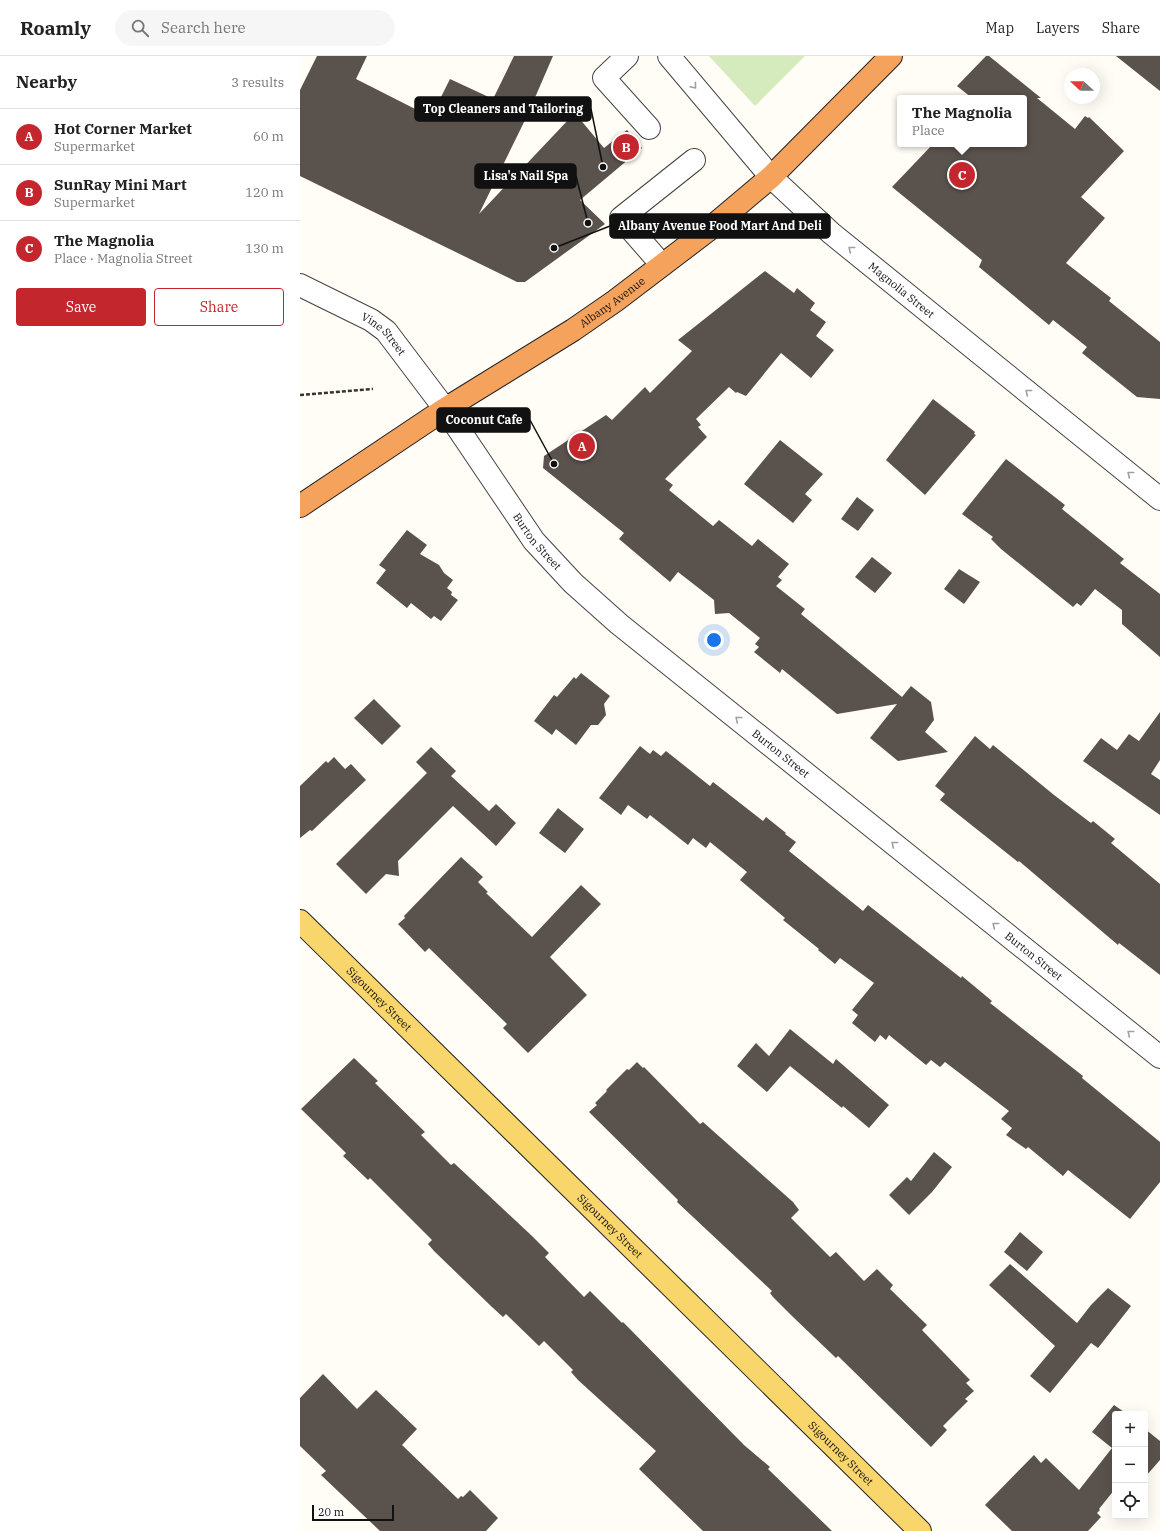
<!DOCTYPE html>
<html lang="en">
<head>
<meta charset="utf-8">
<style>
	:root { --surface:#fff; --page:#f6f6f6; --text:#222; --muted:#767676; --line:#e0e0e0; --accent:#c4262e }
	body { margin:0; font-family:"IBM Plex Serif",serif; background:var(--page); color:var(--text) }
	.controls { position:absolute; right:12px; bottom:12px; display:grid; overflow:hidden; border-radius:4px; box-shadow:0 4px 16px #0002 }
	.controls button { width:36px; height:36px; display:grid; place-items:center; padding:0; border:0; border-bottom:1px solid var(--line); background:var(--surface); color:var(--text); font:20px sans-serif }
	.compass { position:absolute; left:764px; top:12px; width:36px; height:36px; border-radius:50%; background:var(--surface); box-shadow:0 4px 16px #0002; rotate:291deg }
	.scale { position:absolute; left:12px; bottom:10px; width:82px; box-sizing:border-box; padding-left:4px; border:2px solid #111; border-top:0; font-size:11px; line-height:14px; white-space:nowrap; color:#111; -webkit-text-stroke:3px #fff; paint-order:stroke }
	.you { position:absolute; left:414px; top:584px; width:14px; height:14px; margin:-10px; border:3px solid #fff; border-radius:50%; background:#1a73e8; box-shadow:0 0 0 6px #1a73e833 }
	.badge { display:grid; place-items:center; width:26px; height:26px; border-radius:50%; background:var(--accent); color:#fff; font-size:13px; font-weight:700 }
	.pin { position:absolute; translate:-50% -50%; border:2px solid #fff; box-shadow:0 1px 4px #0006 }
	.popup { position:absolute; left:597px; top:39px; width:130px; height:52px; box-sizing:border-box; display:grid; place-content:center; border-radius:4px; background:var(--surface); filter:drop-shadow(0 1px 3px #0005); font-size:13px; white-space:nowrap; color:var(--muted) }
	.popup b { font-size:15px; color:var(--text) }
	.popup::after { content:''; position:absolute; left:50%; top:100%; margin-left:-8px; border:8px solid transparent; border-top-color:var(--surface) }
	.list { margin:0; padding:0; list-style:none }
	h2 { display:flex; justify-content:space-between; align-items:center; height:52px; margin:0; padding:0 16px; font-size:17px }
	h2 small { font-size:13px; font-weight:400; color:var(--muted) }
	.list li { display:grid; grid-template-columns:26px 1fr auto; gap:12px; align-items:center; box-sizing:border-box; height:56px; padding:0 16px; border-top:1px solid var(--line) }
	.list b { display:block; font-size:15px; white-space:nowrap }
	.list p { margin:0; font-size:13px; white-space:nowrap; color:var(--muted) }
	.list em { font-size:13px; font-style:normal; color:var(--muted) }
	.actions { display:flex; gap:8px; padding:12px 16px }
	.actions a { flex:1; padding:9px 0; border:1px solid var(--accent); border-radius:4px; text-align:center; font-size:14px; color:var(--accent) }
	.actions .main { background:var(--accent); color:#fff }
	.icon { flex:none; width:22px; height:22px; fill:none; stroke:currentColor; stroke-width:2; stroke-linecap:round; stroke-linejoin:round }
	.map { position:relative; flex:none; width:860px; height:1475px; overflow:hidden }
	header { display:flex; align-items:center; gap:24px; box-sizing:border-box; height:56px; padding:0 20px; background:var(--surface); border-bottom:1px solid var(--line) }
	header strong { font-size:19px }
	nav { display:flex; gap:22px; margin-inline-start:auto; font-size:14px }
	.search { width:280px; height:36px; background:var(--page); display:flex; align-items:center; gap:10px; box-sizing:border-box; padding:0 14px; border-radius:22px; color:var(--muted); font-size:15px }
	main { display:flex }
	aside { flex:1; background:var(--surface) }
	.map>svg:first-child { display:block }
	.green { fill:#d5ebbd }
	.building { fill:#5a524d }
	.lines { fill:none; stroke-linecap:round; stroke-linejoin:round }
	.minor-casing { stroke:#444; stroke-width:24 }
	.major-casing { stroke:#222; stroke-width:24 }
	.highway-casing { stroke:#222; stroke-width:24 }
	.path { stroke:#333; stroke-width:2.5; stroke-dasharray:4 2; stroke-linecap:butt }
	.minor { stroke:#fff; stroke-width:22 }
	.major { stroke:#f9d66b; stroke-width:22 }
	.highway { stroke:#f5a25d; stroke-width:22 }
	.oneway { stroke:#a0a0a0 }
	.labels { text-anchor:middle; stroke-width:4; stroke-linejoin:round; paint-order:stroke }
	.street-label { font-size:11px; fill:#111; stroke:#fff }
	.leader { fill:none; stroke:#111; stroke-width:1.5 }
	.callout-dot { fill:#111; stroke:#fff; stroke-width:1.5 }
	.callout { fill:#111; stroke:#111; stroke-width:1.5 }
	.callout-label { font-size:12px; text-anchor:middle; font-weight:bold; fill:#fff }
</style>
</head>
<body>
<header>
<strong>Roamly</strong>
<div class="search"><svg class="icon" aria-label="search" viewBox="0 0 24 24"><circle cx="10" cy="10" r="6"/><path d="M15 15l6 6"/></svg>Search here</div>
<nav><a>Map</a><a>Layers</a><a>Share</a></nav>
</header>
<main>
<aside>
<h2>Nearby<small>3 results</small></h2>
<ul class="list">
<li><span class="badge">A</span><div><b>Hot Corner Market</b><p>Supermarket</p></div><em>60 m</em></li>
<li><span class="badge">B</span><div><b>SunRay Mini Mart</b><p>Supermarket</p></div><em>120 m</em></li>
<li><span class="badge">C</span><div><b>The Magnolia</b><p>Place · Magnolia Street</p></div><em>130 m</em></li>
</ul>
<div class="actions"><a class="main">Save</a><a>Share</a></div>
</aside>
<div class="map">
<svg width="860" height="1475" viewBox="0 0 860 1475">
	<rect width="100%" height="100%" fill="#fffdf5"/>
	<path class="green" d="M409,0H505L455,50Z"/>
	<g class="building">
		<path d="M17,0H67L56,23L131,61L150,23L193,43L214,0H253L227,60L179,158L270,62H279L304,92L327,74L342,92L280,144L305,168L225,226H217L0,120V34Z"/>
		<path d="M686,0H689L741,42H737L775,73L785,60L788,62L789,61L824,95L781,141L805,162L766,207L811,242L809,245L860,286V343L837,341L782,297L787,291L753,264L749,269L679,211L682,204L592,131L633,88H724V42H672L657,30Z"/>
		<path d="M816,0H860V35Z"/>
		<path d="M465,215L494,237L497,232L515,247L510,254L526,266L516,280L534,294L511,322L481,297L446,340L437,336L436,337L429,331L396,363L401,369L398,371L407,381L365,423L373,429L369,434L413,470L419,464L452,490L458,483L489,508L478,521L482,524L476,530L505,553L501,558L602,641L611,630L631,646L634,664L625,676L648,696L598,705L570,682L597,648L537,658L482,613L480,617L454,596L459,591L455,588L460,582L429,557L415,558L414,544L378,516L370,526L319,483L324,477L243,412L244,400L306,359L312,364L345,331L350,337L392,295L378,284Z"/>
		<path d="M633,343L675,376L674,378L676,379L625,439L586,404Z"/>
		<path d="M480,384L523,418L505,438L512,444L493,467L444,428Z"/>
		<path d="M706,403L765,449L762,453L824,503L820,507L860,538V601L822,568V554L795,533L781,550L777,547L773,551L701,493L691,483L693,481L662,458Z"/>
		<path d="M557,441L574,454L558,475L541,463Z"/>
		<path d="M107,474L127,489L120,498L139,509L144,517L153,524L147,532L152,536L151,539L158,544L141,565L134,560L131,563L111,547L107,552L76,527L86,514L79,509Z"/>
		<path d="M572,501L592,517L575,537L555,521Z"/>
		<path d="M659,513L680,526L664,548L644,533Z"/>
		<path d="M281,617L310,640L304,648L306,659L298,669H291L276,689L256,673L252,679L234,665L254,639L257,641L274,621L276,623Z"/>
		<path d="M74,643L101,670L82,689L54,662Z"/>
		<path d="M860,656V704L851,718L860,724V759L783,705L801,682L817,694L829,678L839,685Z"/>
		<path d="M675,680L690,693L693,689L754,739L791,767L793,765L815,783L811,787L860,828V919L819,887L818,889L719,805L718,806L640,744L645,738L635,730Z"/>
		<path d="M340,690L350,698L353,694L361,700L366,695L410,730L413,726L463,765L466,761L486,777L485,778L496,786L489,795L563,855L568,849L661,922L662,920L692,945L690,947L783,1020L782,1022L860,1086V1126L830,1163L768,1114L763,1120L728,1091L726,1093L706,1079L712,1072L701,1063L709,1055L645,1006L640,1011L631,1004L626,1009L589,979L586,984L580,979L575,986L552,967L558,959L552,954L574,927L540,902L535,908L518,894L519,893L483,864L485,862L440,824L447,816L410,786L406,792L393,782L388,789L350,759L347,763L328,749L321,759L299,742Z"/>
		<path d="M131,691L156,715L151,720L189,755L196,748L216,767L196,790L153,750L98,805L99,820L86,818L66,838L36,808L127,717L116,706Z"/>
		<path d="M34,701L45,713L51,708L66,724L12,775L10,774L0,782V730L26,705L28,707Z"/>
		<path d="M258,752L284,773L265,797L239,777Z"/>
		<path d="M161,801L183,821L178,826L188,836L186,837L232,881L281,829L301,848L250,901L287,939L228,997L203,972L207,968L129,892L125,896L98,868L105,862L104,860Z"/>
		<path d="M490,973L533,1008L536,1003L589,1049L569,1072L543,1050L542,1052L490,1010L467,1036L437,1010L456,987L469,1000Z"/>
		<path d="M54,1002L78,1025L75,1027L125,1076L121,1079L151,1109L154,1107L232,1180L249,1197L245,1201L284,1241L290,1235L322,1267L323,1266L444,1389L470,1411L468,1413L532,1475H403L339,1413L356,1395L278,1324L271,1316L273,1314L244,1285L239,1290L206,1258L203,1261L192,1251L134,1195L128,1188L132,1184L70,1122L68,1124L43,1100L46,1097L1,1053Z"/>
		<path d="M337,1006L343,1012L344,1011L400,1068L403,1066L493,1146L499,1154L491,1162L530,1201L536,1196L564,1225L577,1213L593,1229L590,1233L627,1269L622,1274L670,1324L666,1327L674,1335L665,1343L668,1345L643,1370L647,1374L631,1391L538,1300L536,1302L492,1260L473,1241L470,1237L472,1235L377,1146L378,1144L289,1056L297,1049L295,1047L307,1035L306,1034L327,1013L329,1014Z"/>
		<path d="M634,1096L652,1111L632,1136L609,1159L589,1139L607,1121L611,1125Z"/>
		<path d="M720,1176L743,1196L727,1215L704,1196Z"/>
		<path d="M710,1208L777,1267L791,1249L808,1232L831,1250L798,1292L791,1287L750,1337L730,1320L755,1290L689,1229Z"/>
		<path d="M23,1318L57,1353L76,1334L117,1373L102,1389L158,1443L161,1440L163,1441L170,1434L198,1462L186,1475H80L21,1419L26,1415L0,1390V1342Z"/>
		<path d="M814,1349L827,1358H815V1433L799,1453L800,1454L797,1457L801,1461L788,1475H712L685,1449L734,1399L741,1407L746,1402L779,1434L812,1392L792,1376Z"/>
		<path d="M845,1373L860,1385V1404L846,1420L845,1419Z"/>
	</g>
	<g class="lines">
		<defs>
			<g id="minor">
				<path d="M327,0L304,22L349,72"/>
				<path id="s1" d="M369,0L471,121L531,177L860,443"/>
				<path d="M362,209L321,162L394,104"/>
				<path id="s2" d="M0,229L71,264L86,275L145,353L234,485L273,527L319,568L860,1001"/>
			</g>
			<g id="major">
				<path id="s3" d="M0,865L620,1475"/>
			</g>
			<g id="highway">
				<path id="s4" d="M0,450L145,353L273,274L315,245L407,175L471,121L591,0"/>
			</g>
		</defs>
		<use href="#minor" class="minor-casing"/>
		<use href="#major" class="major-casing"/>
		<use href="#highway" class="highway-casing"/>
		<path class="path" d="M0,339L73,333"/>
		<use href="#minor" class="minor"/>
		<use href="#major" class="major"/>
		<use href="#highway" class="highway"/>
	</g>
	<defs><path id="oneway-chevron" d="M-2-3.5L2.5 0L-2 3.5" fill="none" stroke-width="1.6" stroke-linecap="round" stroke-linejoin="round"/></defs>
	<g class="oneway">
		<use href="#oneway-chevron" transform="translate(394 30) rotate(50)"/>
		<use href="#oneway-chevron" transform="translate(551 193) rotate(-141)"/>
		<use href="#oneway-chevron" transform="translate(728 336) rotate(-141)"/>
		<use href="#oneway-chevron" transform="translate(830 418) rotate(-141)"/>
		<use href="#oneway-chevron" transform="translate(438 663) rotate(-141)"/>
		<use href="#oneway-chevron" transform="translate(594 788) rotate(-141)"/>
		<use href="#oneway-chevron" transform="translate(695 869) rotate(-141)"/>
		<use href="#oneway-chevron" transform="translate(830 977) rotate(-141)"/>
	</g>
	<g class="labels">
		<g class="street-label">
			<text dy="4" stroke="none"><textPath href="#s1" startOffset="331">Magnolia Street</textPath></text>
			<text dy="4" stroke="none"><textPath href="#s4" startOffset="373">Albany Avenue</textPath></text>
			<text dy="4" stroke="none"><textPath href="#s2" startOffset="98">Vine Street</textPath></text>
			<text dy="4" stroke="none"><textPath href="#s2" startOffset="357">Burton Street</textPath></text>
			<text dy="4" stroke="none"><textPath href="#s2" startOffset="681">Burton Street</textPath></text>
			<text dy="4" stroke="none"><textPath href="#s2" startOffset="1005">Burton Street</textPath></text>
			<text dy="4" stroke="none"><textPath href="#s3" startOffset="111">Sigourney Street</textPath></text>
			<text dy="4" stroke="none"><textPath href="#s3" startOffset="435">Sigourney Street</textPath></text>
			<text dy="4" stroke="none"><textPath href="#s3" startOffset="759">Sigourney Street</textPath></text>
		</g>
	</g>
	<path class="leader" d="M303 111L291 53M288 167L276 120M254 192L310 170M254 408L230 364"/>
	<g class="callout-dot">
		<circle cx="303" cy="111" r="4"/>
		<circle cx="288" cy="167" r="4"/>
		<circle cx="254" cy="192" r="4"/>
		<circle cx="254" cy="408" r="4"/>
	</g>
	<g class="callout">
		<rect x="115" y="41" width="176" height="24" rx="4"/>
		<rect x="175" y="108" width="101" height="24" rx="4"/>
		<rect x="310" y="158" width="220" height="24" rx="4"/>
		<rect x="137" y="352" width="93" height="24" rx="4"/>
	</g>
	<g class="callout-label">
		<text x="203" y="57">Top Cleaners and Tailoring</text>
		<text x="226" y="124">Lisa's Nail Spa</text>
		<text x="420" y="174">Albany Avenue Food Mart And Deli</text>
		<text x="184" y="368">Coconut Cafe</text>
	</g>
</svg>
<div class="controls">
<button>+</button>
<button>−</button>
<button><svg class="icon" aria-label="locate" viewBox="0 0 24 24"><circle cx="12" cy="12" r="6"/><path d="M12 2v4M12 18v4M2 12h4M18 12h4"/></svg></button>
</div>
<svg class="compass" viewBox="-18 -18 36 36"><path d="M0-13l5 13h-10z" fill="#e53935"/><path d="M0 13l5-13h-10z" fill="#767676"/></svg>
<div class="scale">20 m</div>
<div class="you"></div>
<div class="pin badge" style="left:282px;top:390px">A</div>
<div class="pin badge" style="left:326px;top:91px">B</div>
<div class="pin badge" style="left:662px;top:119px">C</div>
<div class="popup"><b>The Magnolia</b>Place</div>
</div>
</main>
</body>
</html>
